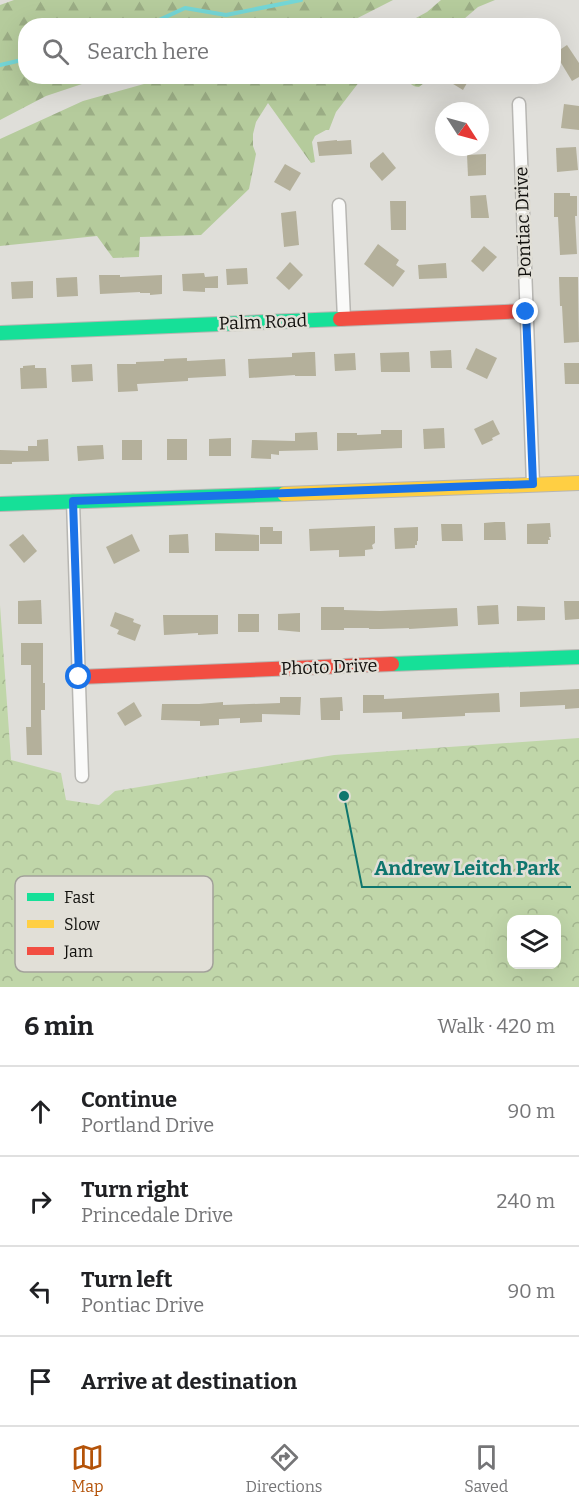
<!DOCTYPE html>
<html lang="en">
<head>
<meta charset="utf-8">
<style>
	:root { --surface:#fff; --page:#f6f6f6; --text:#202124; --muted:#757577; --line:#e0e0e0; --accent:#b45309 }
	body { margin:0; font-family:Bitter,serif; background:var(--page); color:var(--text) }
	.controls { position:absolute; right:18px; bottom:18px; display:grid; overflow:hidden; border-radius:12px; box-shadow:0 6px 24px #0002 }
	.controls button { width:54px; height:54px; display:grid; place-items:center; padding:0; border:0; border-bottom:2px solid var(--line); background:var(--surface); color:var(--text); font:30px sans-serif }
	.compass { position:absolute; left:435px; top:102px; width:54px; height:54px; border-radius:50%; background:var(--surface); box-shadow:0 6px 24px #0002; rotate:126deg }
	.stop { position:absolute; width:18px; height:18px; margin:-14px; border:4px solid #1a73e8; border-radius:50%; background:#fff }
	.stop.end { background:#1a73e8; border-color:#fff; box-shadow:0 2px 6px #0008 }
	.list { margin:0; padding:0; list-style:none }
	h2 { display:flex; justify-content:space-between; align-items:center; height:78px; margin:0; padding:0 24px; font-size:26px }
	h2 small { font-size:20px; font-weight:400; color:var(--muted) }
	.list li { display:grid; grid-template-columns:39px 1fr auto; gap:18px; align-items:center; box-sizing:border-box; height:90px; padding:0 24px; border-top:2px solid var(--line) }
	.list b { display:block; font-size:22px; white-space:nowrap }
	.list p { margin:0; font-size:20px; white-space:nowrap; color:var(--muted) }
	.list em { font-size:20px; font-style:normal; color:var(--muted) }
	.icon { flex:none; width:33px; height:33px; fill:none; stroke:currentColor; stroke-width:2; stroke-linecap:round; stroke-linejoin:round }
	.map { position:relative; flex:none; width:579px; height:987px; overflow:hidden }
	.search { position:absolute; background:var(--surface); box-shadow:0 6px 24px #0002; left:18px; right:18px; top:18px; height:66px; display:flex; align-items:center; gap:15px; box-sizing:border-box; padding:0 21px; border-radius:24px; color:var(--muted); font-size:22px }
	.sheet { height:438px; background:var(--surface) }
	nav { display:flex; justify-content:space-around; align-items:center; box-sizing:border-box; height:84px; border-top:2px solid var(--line); background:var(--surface); font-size:16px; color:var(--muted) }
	nav a { display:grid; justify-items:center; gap:3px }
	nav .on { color:var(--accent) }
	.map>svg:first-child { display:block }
	.forest { fill:url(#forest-firs) }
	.park { fill:url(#park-crowns); fill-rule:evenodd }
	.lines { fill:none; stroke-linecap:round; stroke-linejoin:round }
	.stream { stroke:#74d6d6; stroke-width:4 }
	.building { fill:#b4b09b }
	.street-casing { stroke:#b7b6b2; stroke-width:15 }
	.fast-casing { stroke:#b7b6b2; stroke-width:16 }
	.slow-casing { stroke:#b7b6b2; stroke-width:16 }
	.jam-casing { stroke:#b7b6b2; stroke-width:16 }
	.street { stroke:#fafaf9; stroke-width:12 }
	.fast { stroke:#16e098; stroke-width:14 }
	.slow { stroke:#ffcf43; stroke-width:14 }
	.jam { stroke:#f24e42; stroke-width:14 }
	.route { stroke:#1a73e8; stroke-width:8 }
	.labels { text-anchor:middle; stroke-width:5; stroke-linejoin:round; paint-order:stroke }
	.street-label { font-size:18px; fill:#100f0c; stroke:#e1dfd7 }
	.key { fill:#e1dfd7; stroke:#a2a19a; stroke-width:1.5 }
	.key-label { font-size:16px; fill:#100f0c }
	.leader { fill:none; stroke:#0f766e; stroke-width:2 }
	.callout-dot { fill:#0f766e; stroke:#e1dfd7; stroke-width:2 }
	.callout-label { font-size:20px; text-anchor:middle; font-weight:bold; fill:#0f766e; stroke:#e1dfd7; stroke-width:5; stroke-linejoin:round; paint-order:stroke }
</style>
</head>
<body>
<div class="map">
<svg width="579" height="987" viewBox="0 0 579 987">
	<defs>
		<pattern id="forest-firs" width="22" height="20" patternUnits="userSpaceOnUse" patternTransform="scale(1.5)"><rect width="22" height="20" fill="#b5cb9c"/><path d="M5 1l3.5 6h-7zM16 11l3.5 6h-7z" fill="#9bad85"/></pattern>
		<pattern id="park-crowns" width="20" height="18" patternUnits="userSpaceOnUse" patternTransform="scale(1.5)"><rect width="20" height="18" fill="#c0d6a9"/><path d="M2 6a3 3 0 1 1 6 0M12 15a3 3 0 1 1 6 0" fill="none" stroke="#a4b690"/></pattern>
	</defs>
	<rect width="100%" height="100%" fill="#dfded9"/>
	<g class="forest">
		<path d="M14,0H393L344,25L26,26V76L103,77L46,96L0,120V5Z"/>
		<path d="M441,0H495L478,7L457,25H403L427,12Z"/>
		<path d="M169,77H363L336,112L329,130H326L315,136L312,142L315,162L311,163L268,103L256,122L253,134V146L256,154L249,189L201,235L140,237L139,257L113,258L97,236L0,246V139L83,101Z"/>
		<path d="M405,77H426L424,83L419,87C412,87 409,82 405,77Z"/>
	</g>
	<path class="park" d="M0,605L11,760L61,773L66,800L99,805L115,791L334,755L579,738V987H0ZM512,920H556V964H512Z"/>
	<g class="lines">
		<g class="stream">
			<path d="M146,26L185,8L226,15L301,0"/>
			<path d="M0,65L26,59"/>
		</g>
	</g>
	<g class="building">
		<path d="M567,45L579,63V77L572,81L555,53Z"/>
		<path d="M440,76H471L463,90Z"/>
		<path d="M564,104L579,106V130L561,128Z"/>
		<path d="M337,140V141L351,140L352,154L319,156L317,142Z"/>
		<path d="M576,147L578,170L557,172L556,148Z"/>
		<path d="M383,152L396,168L382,181L370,167V163Z"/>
		<path d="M486,154V175L468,176L467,155Z"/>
		<path d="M285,164L301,173L290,191L274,182Z"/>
		<path d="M554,193H570V196H577V216H575L577,254L560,255L558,217H554Z"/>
		<path d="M486,195L489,218H471L470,196Z"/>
		<path d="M390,201H406V230H391Z"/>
		<path d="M296,211L299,245L284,247L281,213Z"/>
		<path d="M378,244L399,260L396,265L405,271L393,287L364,264Z"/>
		<path d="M484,246L497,257L483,272L471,261Z"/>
		<path d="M290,262L303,275L289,290L276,278Z"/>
		<path d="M446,263L447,278L419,279L418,265Z"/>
		<path d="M247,268L248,284L227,285L226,269Z"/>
		<path d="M204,273L205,277L218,276V288H205V292L183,291L182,274Z"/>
		<path d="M99,275H120V277L162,275V294L150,295V293H140V292L100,294Z"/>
		<path d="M77,277L78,296L57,297L56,278Z"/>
		<path d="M559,277H578L579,342L564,343L562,306H560Z"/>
		<path d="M33,281V298L12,299L11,282Z"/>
		<path d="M476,348L497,358L487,379L466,369Z"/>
		<path d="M451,350L452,368H431L430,351Z"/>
		<path d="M310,352H315L316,376H295V375L249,378L248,359L292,357V353Z"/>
		<path d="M409,352L410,372H381L380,353Z"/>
		<path d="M355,353L356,370L335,371L334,354Z"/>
		<path d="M187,358V361L225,359L226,376L188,378V381L137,384L138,391L118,392L117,364H136V362L164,361V359Z"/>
		<path d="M564,363H579V384H565Z"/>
		<path d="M92,364L93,381L72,382L71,365Z"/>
		<path d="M35,365V368H46L47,388L21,389L20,368H23V366Z"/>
		<path d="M493,420L500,434L492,438L493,440L482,445L474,429Z"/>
		<path d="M444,428L445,448L424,449L423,429Z"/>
		<path d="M381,430H402V448L337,451V433H357V435L381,434Z"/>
		<path d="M317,432L318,450L279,451V455L271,454V459L251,458L252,440L295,441V433Z"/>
		<path d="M231,438V456H209V439Z"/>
		<path d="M48,439L49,461L12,462V464H0V450L28,451V446H37V440Z"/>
		<rect x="167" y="439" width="20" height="21"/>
		<rect x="122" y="440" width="20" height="20"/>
		<path d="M103,445L104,459L78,461L77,446Z"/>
		<path d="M495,522H505L506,540H484V523Z"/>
		<path d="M550,523L551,537H549L550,540H548V544H527V524Z"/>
		<path d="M441,524H462L463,541H442Z"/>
		<path d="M375,526V543L372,545L373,549L365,550V556L339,557V550L310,551L309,529Z"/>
		<path d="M260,527H273V531H282V544H260Z"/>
		<path d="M418,527V541H417V545H415V548L395,549L394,528Z"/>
		<path d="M215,533L259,535V551H215Z"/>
		<path d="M23,534L37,551L24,563L9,545Z"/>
		<path d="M132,534L140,551L114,564L106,547Z"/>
		<path d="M188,534L189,553H169V535Z"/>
		<path d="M41,600L42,624H18V601Z"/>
		<path d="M564,601H579V619L565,620Z"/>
		<path d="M498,605L499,624L478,625L477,606Z"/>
		<path d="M517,606L545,607V620L517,621Z"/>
		<path d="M321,607H344V610L380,611L457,608L458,626L409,629V628L380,629H369V628H344V630H321Z"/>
		<path d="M115,612L134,619L133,622L141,625L135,641L117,634L119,630L110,626Z"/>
		<path d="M300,613V632L278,630V614Z"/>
		<rect x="238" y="614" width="21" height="18"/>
		<path d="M163,615H218V634L198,635V633L164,635Z"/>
		<path d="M21,643H43V683H45V710H41L42,755H27L26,727H31V665H21Z"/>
		<path d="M579,689V708L565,709V705L520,707V692Z"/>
		<path d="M499,693L500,712L465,713V716L402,719V712L363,713V695H384V699Z"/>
		<path d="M280,697H301L300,715L262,714V722L240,723V718L219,719V725L200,726V721L161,720L162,704H199L223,702V705L280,703Z"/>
		<path d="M342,697L343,711H340V720H321L320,698Z"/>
		<path d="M134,702L142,716L125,726L117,713Z"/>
	</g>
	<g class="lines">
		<defs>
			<g id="street">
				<path d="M519,104L533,484"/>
				<path d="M339,205L344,319"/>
				<path d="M73,501L82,776"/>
			</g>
			<g id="fast">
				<path d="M0,333L340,319"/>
				<path d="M0,504L284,494"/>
				<path d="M392,664L579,657"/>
			</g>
			<path id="slow" d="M284,494L579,483"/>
			<g id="jam">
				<path d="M340,319L527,311"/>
				<path d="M79,677L392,664"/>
			</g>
		</defs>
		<use href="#street" class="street-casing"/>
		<use href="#fast" class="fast-casing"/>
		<use href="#slow" class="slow-casing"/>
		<use href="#jam" class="jam-casing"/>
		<use href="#street" class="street"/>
		<use href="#fast" class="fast"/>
		<use href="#slow" class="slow"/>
		<use href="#jam" class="jam"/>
	</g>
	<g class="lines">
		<path class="route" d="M79,677L73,501L533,484L526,312"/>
	</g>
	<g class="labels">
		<g class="street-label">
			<text transform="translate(523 222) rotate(-92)" y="6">Pontiac Drive</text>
			<text transform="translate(263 322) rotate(-2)" y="6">Palm Road</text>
			<text transform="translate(329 667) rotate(-2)" y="6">Photo Drive</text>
		</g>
	</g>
	<rect x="15" y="876" width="198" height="96" rx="9" class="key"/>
	<rect x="27" y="893" width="27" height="8" fill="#16e098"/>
	<rect x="27" y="920" width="27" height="8" fill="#ffcf43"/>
	<rect x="27" y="947" width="27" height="8" fill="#f24e42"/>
	<g class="key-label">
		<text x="64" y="903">Fast</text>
		<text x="64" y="930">Slow</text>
		<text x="64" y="957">Jam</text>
	</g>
	<path class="leader" d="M344 796L362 887H571"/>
	<circle class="callout-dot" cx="344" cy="796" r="6"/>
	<g class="callout-label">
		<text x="467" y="875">Andrew Leitch Park</text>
	</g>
</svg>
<div class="controls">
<button><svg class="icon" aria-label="layers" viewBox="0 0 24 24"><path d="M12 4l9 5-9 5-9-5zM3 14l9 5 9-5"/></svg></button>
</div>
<svg class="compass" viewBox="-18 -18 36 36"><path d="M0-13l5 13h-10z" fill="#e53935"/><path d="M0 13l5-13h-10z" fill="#757577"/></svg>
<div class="stop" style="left:79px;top:677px"></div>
<div class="stop end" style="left:526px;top:312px"></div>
<div class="search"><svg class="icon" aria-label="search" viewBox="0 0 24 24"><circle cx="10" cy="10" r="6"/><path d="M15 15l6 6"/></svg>Search here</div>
</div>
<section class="sheet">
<h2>6 min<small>Walk · 420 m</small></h2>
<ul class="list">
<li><svg class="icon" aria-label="ahead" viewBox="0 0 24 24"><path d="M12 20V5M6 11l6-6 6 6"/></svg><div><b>Continue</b><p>Portland Drive</p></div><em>90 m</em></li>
<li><svg class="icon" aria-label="right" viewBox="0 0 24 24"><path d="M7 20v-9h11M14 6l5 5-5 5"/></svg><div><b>Turn right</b><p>Princedale Drive</p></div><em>240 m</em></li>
<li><svg class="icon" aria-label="left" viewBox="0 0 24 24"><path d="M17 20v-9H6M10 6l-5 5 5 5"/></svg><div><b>Turn left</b><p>Pontiac Drive</p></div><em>90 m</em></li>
<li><svg class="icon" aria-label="arrive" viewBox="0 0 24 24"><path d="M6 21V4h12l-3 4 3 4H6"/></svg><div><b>Arrive at destination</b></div></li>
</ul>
</section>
<nav>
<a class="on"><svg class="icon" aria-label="map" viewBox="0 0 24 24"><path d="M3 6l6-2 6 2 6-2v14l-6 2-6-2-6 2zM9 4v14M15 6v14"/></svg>Map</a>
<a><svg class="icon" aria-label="directions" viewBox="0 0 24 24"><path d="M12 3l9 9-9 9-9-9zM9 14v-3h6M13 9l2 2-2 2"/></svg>Directions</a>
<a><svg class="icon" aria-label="saved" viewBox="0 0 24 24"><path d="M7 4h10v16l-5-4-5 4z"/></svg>Saved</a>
</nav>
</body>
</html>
